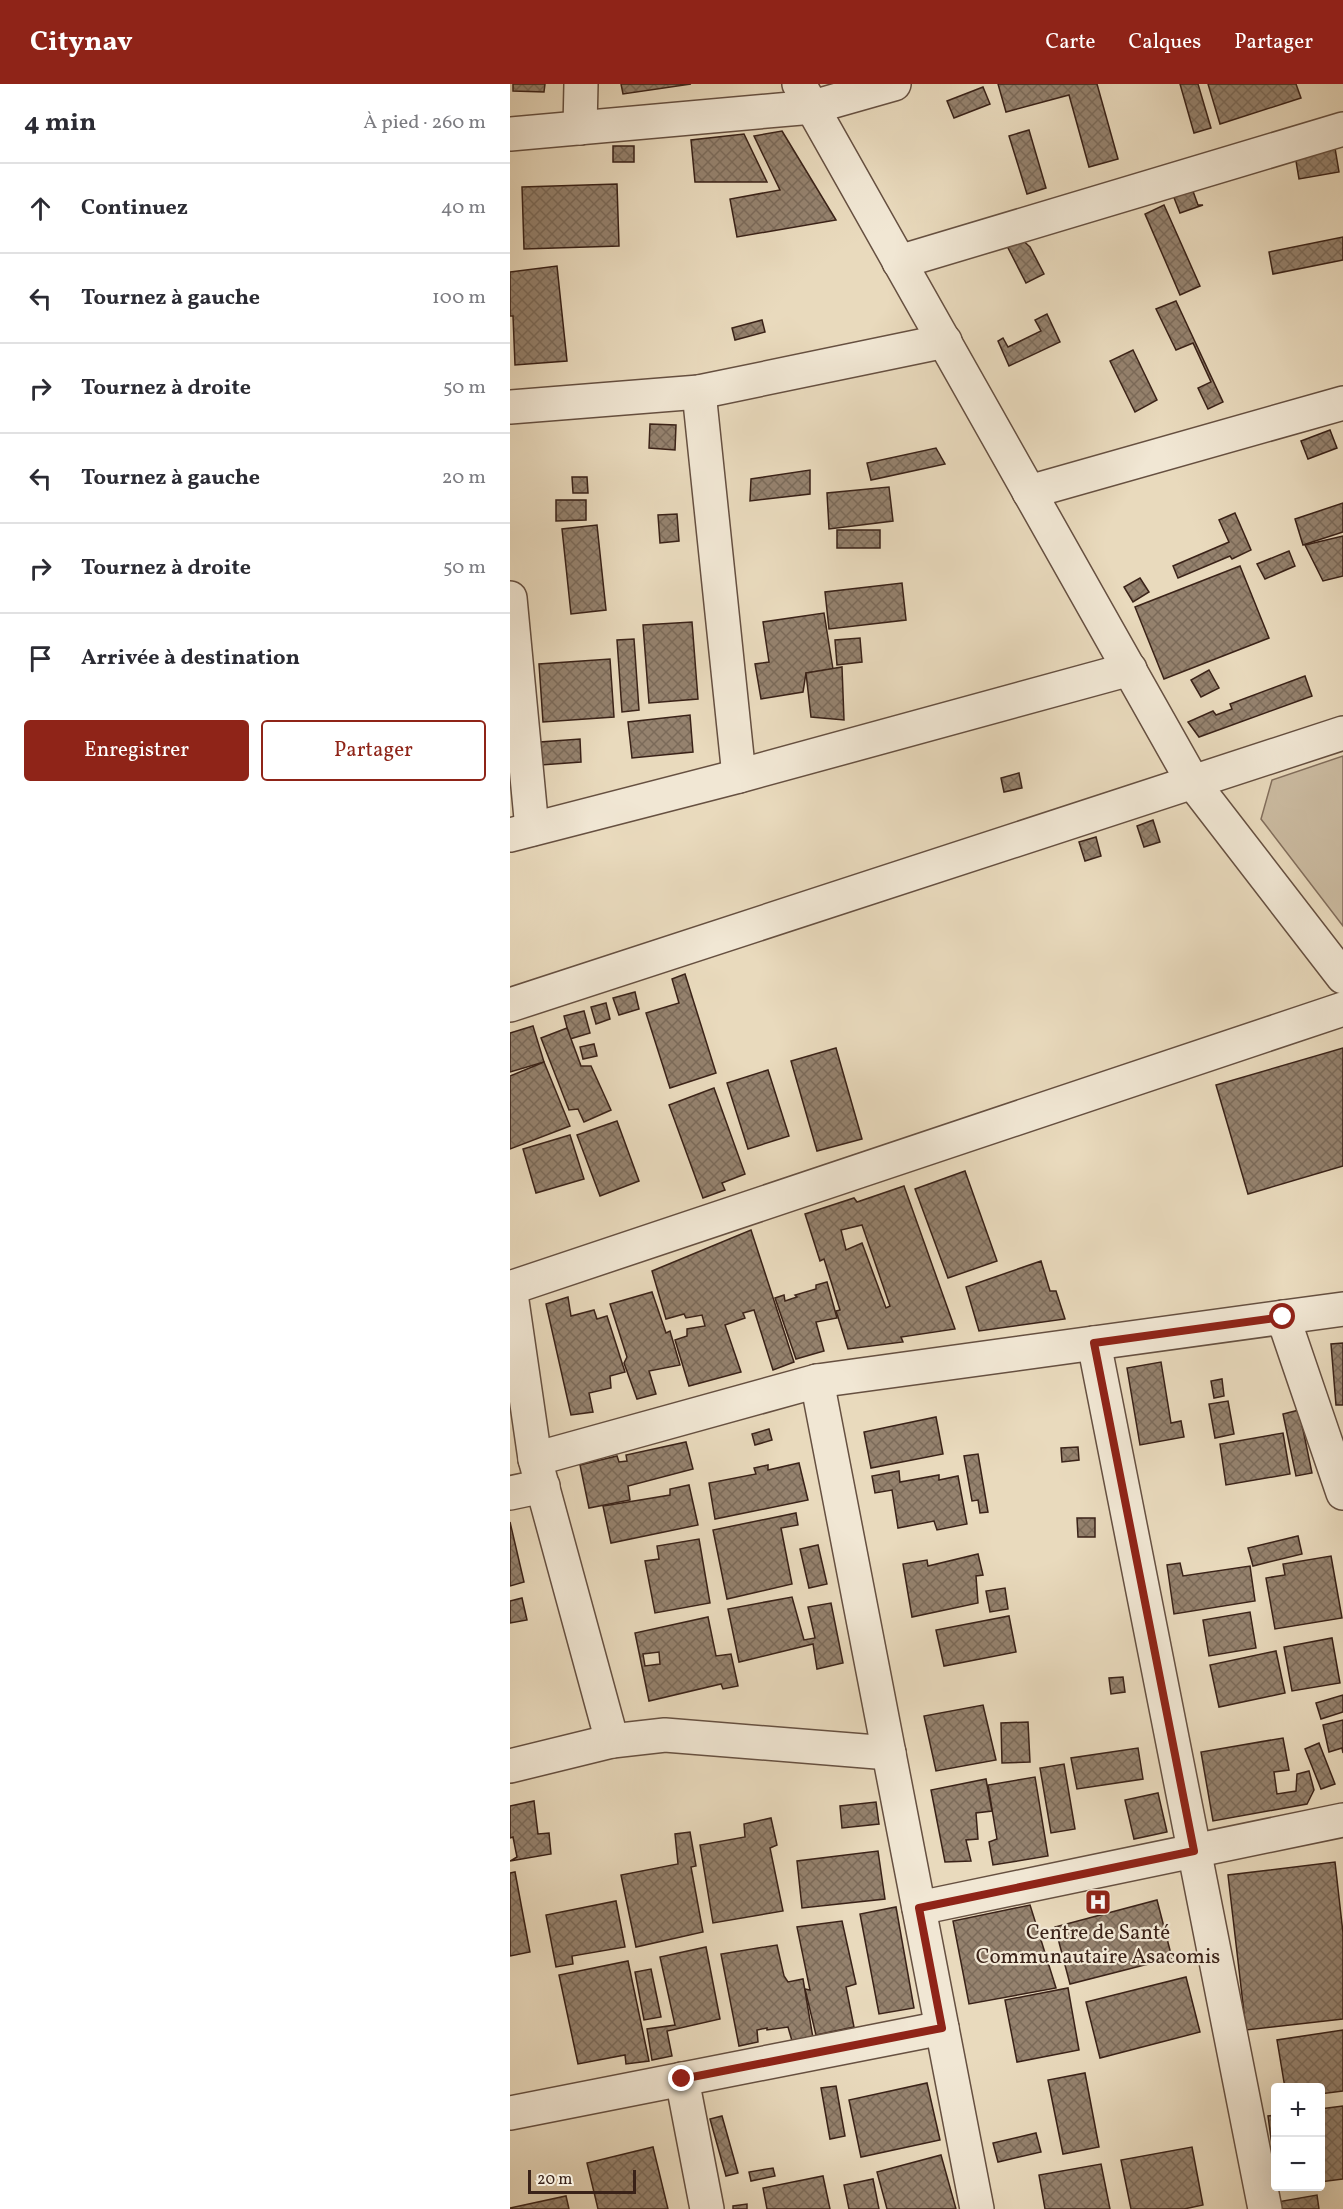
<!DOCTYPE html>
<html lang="fr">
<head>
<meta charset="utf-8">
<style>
	:root { --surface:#fff; --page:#f7f7f7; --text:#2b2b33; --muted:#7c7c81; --line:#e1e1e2; --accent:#8f2418 }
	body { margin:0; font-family:Vollkorn,serif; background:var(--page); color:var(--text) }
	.controls { position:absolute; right:18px; bottom:18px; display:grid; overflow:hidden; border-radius:6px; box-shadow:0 6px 24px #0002 }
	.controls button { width:54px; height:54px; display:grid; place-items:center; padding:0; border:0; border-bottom:2px solid var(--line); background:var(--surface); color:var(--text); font:30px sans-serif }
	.scale { position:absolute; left:18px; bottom:15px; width:108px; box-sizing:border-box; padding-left:6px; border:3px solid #3a2218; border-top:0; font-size:16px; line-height:21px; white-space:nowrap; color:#3a2218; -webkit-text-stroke:4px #f1e7d4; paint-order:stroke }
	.stop { position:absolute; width:18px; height:18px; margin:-14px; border:4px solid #8f2418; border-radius:50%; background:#fff }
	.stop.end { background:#8f2418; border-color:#fff; box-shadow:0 2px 6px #0008 }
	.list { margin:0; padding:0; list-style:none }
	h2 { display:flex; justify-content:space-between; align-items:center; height:78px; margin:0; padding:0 24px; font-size:26px }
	h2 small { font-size:20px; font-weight:400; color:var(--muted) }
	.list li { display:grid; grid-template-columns:39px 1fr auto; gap:18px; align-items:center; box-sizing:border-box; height:90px; padding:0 24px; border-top:2px solid var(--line) }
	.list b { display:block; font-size:22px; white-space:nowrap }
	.list em { font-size:20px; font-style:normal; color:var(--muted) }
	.actions { display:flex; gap:12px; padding:18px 24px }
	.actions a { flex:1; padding:14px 0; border:2px solid var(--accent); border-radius:6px; text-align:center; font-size:21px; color:var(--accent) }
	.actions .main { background:var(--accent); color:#fff }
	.icon { flex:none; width:33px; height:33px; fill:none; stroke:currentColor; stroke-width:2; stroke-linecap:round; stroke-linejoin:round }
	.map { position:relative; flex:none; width:833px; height:2125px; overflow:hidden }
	header { display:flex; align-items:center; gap:36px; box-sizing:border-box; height:84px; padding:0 30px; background:var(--accent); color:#fff }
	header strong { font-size:28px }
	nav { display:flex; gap:33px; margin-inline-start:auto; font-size:21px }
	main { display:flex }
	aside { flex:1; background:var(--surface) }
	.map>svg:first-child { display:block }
	.grass { fill:#cbbba1; stroke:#826e5c; stroke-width:1.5 }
	.building { fill:url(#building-cross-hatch); stroke:#3a2218; stroke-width:1.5; fill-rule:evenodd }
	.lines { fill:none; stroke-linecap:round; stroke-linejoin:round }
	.street-casing { stroke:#665041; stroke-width:36 }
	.street { stroke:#f1e7d4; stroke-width:33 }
	.route { stroke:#8f2418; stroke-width:8 }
	.labels { text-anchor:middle; stroke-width:4.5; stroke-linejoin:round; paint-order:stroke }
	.poi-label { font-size:21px; fill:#3a2218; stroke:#f1e7d4 }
</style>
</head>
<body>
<header>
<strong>Citynav</strong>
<nav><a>Carte</a><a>Calques</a><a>Partager</a></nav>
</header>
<main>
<aside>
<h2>4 min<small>À pied · 260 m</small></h2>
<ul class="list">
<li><svg class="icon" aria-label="ahead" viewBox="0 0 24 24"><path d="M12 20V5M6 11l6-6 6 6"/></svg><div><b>Continuez</b></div><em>40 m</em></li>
<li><svg class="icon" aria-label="left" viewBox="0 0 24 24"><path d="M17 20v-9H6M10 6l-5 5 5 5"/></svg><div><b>Tournez à gauche</b></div><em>100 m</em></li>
<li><svg class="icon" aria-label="right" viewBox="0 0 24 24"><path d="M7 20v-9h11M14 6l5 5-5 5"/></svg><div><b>Tournez à droite</b></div><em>50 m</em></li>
<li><svg class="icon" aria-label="left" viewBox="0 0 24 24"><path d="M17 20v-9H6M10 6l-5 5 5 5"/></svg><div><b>Tournez à gauche</b></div><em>20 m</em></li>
<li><svg class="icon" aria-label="right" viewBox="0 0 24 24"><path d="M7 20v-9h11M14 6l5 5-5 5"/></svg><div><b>Tournez à droite</b></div><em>50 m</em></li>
<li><svg class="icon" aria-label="arrive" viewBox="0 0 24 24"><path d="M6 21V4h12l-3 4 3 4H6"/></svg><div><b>Arrivée à destination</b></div></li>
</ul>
<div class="actions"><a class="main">Enregistrer</a><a>Partager</a></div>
</aside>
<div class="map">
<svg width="833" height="2125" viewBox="0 0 833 2125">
	<defs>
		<pattern id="building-cross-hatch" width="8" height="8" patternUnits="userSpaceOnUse" patternTransform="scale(1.5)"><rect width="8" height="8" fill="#95826e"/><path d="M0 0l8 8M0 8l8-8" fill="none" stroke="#7b6a59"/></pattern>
	</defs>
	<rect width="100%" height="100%" fill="#e9dabd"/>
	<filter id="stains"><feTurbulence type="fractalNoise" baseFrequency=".00333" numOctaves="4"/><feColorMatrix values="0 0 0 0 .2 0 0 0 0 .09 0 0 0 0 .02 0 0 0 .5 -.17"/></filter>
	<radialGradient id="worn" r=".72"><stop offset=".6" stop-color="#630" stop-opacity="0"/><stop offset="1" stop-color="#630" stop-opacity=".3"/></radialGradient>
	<path class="grass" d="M833,672V842L751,735L762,696Z"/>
	<g class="building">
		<path d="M3,0H35L34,8L3,7Z"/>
		<path d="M111,0H181L113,10Z"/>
		<path d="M488,0H587L608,75L579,83L559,11L496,28Z"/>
		<path d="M670,0H688L701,44L684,49Z"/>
		<path d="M698,0H786L791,14L710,40Z"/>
		<path d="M473,3L480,20L444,34L437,17Z"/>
		<path d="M519,46L536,104L517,110L499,52Z"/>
		<path d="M272,47L326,136L227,153L220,115L270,106L244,52Z"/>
		<path d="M234,50L257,98H185L181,56Z"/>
		<rect x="103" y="62" width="21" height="16"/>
		<path d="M825,64L829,88L789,95L785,71Z"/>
		<path d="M680,99L688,121H693L670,129L661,106Z"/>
		<path d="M107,100L109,162L14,165L12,103Z"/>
		<path d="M654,121L690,202L670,211L635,130Z"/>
		<path d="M509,153L520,163L534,190L516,199L496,160Z"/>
		<path d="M833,153V176L763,190L759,168Z"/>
		<path d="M47,182L57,277L5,281L3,232H0V188Z"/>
		<path d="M666,217L713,318L698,325L688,304L701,298L683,259L666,266L646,225Z"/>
		<path d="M537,230L550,258L499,282L488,257L493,254L498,263L531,247L525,236Z"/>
		<path d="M252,236L255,248L225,256L222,244Z"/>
		<path d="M623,266L647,316L625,328L600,277Z"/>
		<path d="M140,340L166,341L165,366L139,364Z"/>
		<path d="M820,346L827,364L798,375L791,357Z"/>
		<path d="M426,364L435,380L361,396L357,379Z"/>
		<path d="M300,386V410L240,417L241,395Z"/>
		<path d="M62,393H77L78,409H63Z"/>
		<path d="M379,403L383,437L319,445L317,409Z"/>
		<path d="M46,416H76V436L46,437Z"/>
		<path d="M833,419V448L793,461L785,435Z"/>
		<path d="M725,429L741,466L722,475L720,472L668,494L663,482L719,458L709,436Z"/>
		<path d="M167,430L169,457L150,459L148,431Z"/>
		<path d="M87,441L96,526L61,530L52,445Z"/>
		<rect x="327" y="446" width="43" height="18"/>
		<path d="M833,452V492L813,497L795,461Z"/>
		<path d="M779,467L785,482L755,495L747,480Z"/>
		<path d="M730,482L759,554L654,595L625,523Z"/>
		<path d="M630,494L639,508L623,518L614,503Z"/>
		<path d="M392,499L396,536L319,545L315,508Z"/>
		<path d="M314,529L323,585L296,589L293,608L251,615L245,580L259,578L253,538Z"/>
		<path d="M182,538L188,615L139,619L133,541Z"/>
		<path d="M350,554L352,578L327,581L325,556Z"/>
		<path d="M124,555L129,626L112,628L107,556Z"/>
		<path d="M100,575L104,633L33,638L29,580Z"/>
		<path d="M332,583L334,636L301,633L296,589Z"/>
		<path d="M699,586L709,604L691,613L681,596Z"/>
		<path d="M795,592L802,612L689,653L678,638L703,627L706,631L722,625L720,620Z"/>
		<path d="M180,631L183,668L122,674L118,638Z"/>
		<path d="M70,655L71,678L31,681L30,658Z"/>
		<path d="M509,689L512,704L494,708L491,694Z"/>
		<path d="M643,736L650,758L634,763L627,742Z"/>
		<path d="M586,753L591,772L575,777L569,758Z"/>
		<path d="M175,890L206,989L160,1004L136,929L169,919L162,895Z"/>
		<path d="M125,908L129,925L109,931L103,914Z"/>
		<path d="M96,919L100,935L86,940L81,923Z"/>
		<path d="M74,927L80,949L60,955L54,932Z"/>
		<path d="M23,942L34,978L0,988V949Z"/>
		<path d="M57,944L71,982H81L101,1026L74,1038L68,1025L59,1026L31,954Z"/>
		<path d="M84,960L87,972L73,975L70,963Z"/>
		<path d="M326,964L352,1055L307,1067L281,977Z"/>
		<path d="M833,964V1082L738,1110L706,1001Z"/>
		<path d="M34,978L60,1042L0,1065V992Z"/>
		<path d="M258,986L279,1052L238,1065L217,999Z"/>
		<path d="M204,1004L235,1090L212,1099L215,1106L193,1114L159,1021Z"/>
		<path d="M107,1037L129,1097L90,1112L67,1051Z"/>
		<path d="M60,1051L74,1095L26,1109L13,1065Z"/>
		<path d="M455,1087L487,1177L438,1194L405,1105Z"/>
		<path d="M394,1102L445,1245L391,1253L393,1258L338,1265L326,1227L330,1226L314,1175L310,1177L295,1130L344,1114L347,1118ZM352,1141L380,1222L376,1224L352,1159L336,1166L331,1146Z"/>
		<path d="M241,1146L284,1278L263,1286L244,1226L233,1229L235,1234L215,1241L231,1288L179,1302L165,1256L177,1252V1245L195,1242L192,1231L176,1234L174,1230L156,1235L142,1187Z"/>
		<path d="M531,1177L540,1207H546L555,1235L469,1247L456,1203Z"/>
		<path d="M317,1198L327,1234L306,1238L314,1267L286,1275L265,1214L274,1211L275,1217L287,1213L285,1211L306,1205V1201Z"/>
		<path d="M142,1208L156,1249L160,1247L170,1281L139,1287L146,1310L127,1315L114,1279L117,1273L100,1220Z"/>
		<path d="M58,1213L61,1232L84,1226L87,1235L97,1232L115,1288L100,1292L101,1304L79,1309L83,1328L61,1331L36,1220Z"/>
		<path d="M833,1259V1321H826L821,1260Z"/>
		<path d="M651,1278L661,1339L671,1337L674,1353L630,1361L617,1284Z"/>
		<path d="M712,1295L714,1312L704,1314L701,1297Z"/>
		<path d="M718,1317L724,1350L705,1354L699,1320Z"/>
		<path d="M789,1326L802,1389L786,1392L773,1330Z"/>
		<path d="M426,1333L433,1370L361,1384L354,1348Z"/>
		<path d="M259,1345L262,1356L245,1361L242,1350Z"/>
		<path d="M773,1349L780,1390L716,1401L710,1360Z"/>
		<path d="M176,1358L183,1385L118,1402L120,1416L79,1424L70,1381L107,1372L109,1378L117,1377L116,1371Z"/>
		<path d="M568,1363L569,1376L552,1378L551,1364Z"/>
		<path d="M468,1370L478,1428L470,1429L468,1416L462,1417L454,1372Z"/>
		<path d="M289,1379L298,1416L205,1435L199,1399L246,1390L244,1384L258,1381V1386Z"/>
		<path d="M389,1387L390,1398L429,1391V1396L448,1392L457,1440L427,1446L424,1437L388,1444L382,1406L365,1409L362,1392Z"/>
		<path d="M179,1401L188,1441L101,1459L93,1422L160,1411V1405Z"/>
		<path d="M286,1429L288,1441L271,1444L282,1500L217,1515L203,1446Z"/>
		<path d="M567,1434H585V1453H568Z"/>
		<path d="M0,1438L14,1498L0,1502Z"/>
		<path d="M788,1452L792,1470L743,1482L738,1464Z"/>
		<path d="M189,1455L200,1519L145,1529L135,1477L149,1475L147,1462Z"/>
		<path d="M308,1461L317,1500L299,1504L290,1465Z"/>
		<path d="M468,1470L473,1491L466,1492L468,1519L402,1533L393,1480L417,1476L418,1482Z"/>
		<path d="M821,1472L832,1534L765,1545L756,1494L775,1491L773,1480Z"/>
		<path d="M670,1479L673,1492L740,1482L745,1517L664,1530L657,1481Z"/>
		<path d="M495,1504L498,1525L480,1528L476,1507Z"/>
		<path d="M282,1513L294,1556L305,1554L298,1523L321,1519L333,1579L307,1585L303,1560L229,1578L218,1525Z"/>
		<path d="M12,1514L17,1536L0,1539V1517Z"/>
		<path d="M740,1528L746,1564L699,1572L693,1536Z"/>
		<path d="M499,1532L506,1568L434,1582L426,1546Z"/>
		<path d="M198,1533L206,1572L221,1570L228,1602L213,1605L211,1600L139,1617L125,1549ZM149,1568L150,1580L135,1582L133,1570Z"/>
		<path d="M822,1554L830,1599L782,1607L774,1563Z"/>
		<path d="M766,1567L775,1609L709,1623L700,1581Z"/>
		<path d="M613,1593L615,1608L601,1610L599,1594Z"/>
		<path d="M833,1611V1628L811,1635L806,1619Z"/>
		<path d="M473,1621L486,1676L426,1687L414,1632Z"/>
		<path d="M833,1636V1669L832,1664L819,1668L813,1641Z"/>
		<path d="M518,1638L520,1678L492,1679L491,1639Z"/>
		<path d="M773,1654L779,1686L764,1688L767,1710L786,1707L787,1690L799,1687L804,1706L797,1720L703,1737L691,1668Z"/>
		<path d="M809,1659L825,1700L811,1705L795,1665Z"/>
		<path d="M628,1664L633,1695L567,1705L561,1674Z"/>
		<path d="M554,1680L565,1745L541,1749L530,1684Z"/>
		<path d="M525,1693L538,1772L483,1781L479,1758L487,1755L478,1701Z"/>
		<path d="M476,1695L482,1727L466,1729L468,1755L456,1756L461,1777L435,1778L421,1706Z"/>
		<path d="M648,1709L657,1748L624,1755L615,1716Z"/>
		<path d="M24,1717L28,1750L39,1749L41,1770L0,1777L7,1773L3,1753L0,1754V1722Z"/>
		<path d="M366,1718L369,1740L332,1744L330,1722Z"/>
		<path d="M261,1734L267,1761L260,1764L273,1827L203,1839L190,1761L235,1753L234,1740Z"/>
		<path d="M180,1748L186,1782L181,1783L193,1848L126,1863L111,1791L168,1780L165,1750Z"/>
		<path d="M368,1767L375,1815L292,1824L287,1777Z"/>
		<path d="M825,1778L833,1849V1935L736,1946L718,1791Z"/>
		<path d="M5,1788L20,1868L0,1872V1789Z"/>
		<path d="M647,1816L662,1874L560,1900L545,1843Z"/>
		<path d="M106,1817L115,1863L62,1872L63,1880L46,1883L36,1831Z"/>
		<path d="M520,1821L546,1904L459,1920L443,1837Z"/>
		<path d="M386,1823L404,1924L369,1930L350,1830Z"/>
		<path d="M332,1837L346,1900L336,1903L344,1943L306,1951L295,1905L300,1906L287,1843Z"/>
		<path d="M267,1861L274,1892L278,1898L293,1895L303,1954L282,1957L278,1943L257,1946V1944L247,1946L248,1958L229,1962L211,1870Z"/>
		<path d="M196,1863L210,1935L157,1947L162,1972L142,1976L137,1945L165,1941L150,1873Z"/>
		<path d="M118,1877L139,1977L116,1980L115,1971L68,1980L49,1891Z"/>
		<path d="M141,1885L151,1933L134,1936L125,1888Z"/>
		<path d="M676,1893L690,1948L590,1974L576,1918Z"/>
		<path d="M558,1904L569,1966L507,1978L495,1916Z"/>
		<path d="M833,1946V2007L810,2010V2004H775L767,1956Z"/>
		<path d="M575,1989L589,2063L553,2070L538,1996Z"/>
		<path d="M417,1999L430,2056L351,2073L339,2016Z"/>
		<path d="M326,2002L335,2052L320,2055L311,2004Z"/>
		<path d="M833,2022V2095L810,2098V2025Z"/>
		<path d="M766,2031V2092L758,2032Z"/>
		<path d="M212,2032L228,2089L216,2092L200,2035Z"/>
		<path d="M526,2049L531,2068L488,2078L483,2059Z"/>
		<path d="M143,2063L158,2125H88L77,2079Z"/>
		<path d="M682,2063L693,2121L674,2125H621L611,2076Z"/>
		<path d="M431,2071L446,2125H377L367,2088Z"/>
		<path d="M591,2080L600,2125H535L529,2091Z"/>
		<path d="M263,2084L265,2092L241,2097L239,2088Z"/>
		<path d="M313,2092L320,2125H257L253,2104Z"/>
		<path d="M363,2095L369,2125H339L334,2101Z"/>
		<path d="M807,2111L809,2125H768L767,2118Z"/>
		<path d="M56,2112L59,2125H0V2124Z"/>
		<path d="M237,2120V2125H223V2122Z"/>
	</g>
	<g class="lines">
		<defs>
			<g id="street">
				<path d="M289,0L684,700L833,893"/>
				<path d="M70,44L71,0"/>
				<path d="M0,50L303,23L384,0"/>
				<path d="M389,178L833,45"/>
				<path d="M189,308L229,692"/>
				<path d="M0,323L189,308L435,257"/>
				<path d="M519,408L833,319"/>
				<path d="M0,514L22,745"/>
				<path d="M0,751L229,692L620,585"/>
				<path d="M0,921L833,649"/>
				<path d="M0,1203L25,1375L102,1657"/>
				<path d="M0,1204L833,925"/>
				<path d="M773,1233L833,1409"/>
				<path d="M584,1259L755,2125"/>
				<path d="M307,1297L467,2125"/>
				<path d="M25,1375L307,1297L833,1225"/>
				<path d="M0,1409L33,1402"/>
				<path d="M0,1682L102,1657L155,1651L379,1669"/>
				<path d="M409,1824L833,1736"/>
				<path d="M172,1995L197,2125"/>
				<path d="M0,2029L432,1944"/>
			</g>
		</defs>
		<use href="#street" class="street-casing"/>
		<use href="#street" class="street"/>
	</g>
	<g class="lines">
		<path class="route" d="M172,1995L432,1944L409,1824L684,1767L584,1259L773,1233"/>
	</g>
	<defs>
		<symbol id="hospital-square" viewBox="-11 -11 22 22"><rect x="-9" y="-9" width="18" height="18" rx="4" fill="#8f2418" stroke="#f1e7d4"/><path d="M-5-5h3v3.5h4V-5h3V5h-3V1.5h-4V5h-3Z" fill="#fff"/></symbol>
	</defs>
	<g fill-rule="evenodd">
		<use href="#hospital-square" x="573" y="1803" width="30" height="30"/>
	</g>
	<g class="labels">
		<g class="poi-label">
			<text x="588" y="1855">Centre de Santé<tspan x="588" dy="24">Communautaire Asacomis</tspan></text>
		</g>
	</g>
	<rect width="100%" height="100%" filter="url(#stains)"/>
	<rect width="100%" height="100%" fill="url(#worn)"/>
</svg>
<div class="controls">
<button>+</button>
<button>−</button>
</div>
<div class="scale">20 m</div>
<div class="stop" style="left:773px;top:1233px"></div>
<div class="stop end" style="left:172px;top:1995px"></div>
</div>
</main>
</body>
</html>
